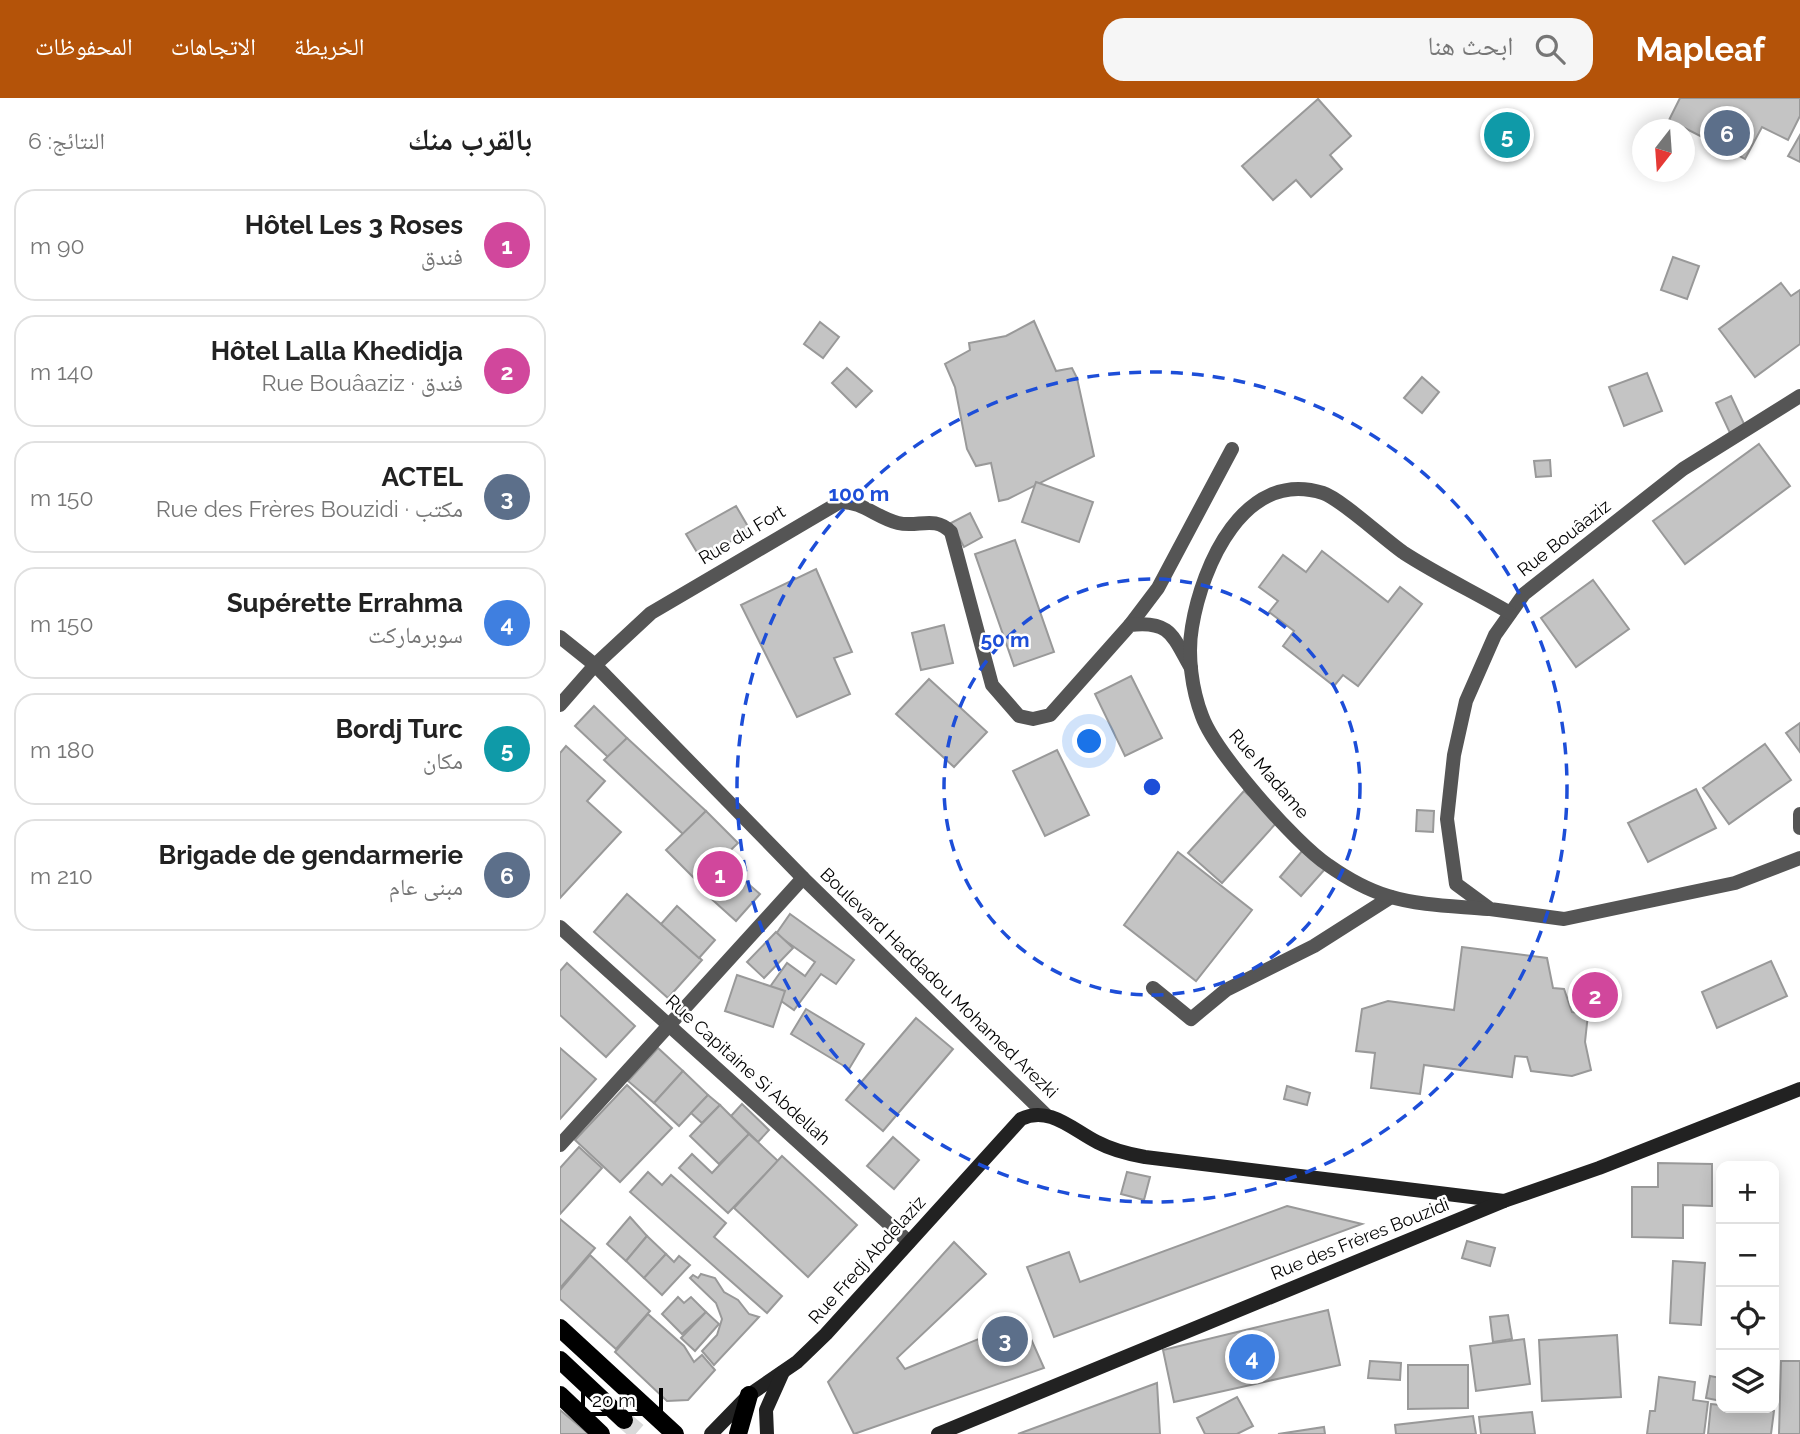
<!DOCTYPE html>
<html lang="ar">
<head>
<meta charset="utf-8">
<style>
	:root { --surface:#fff; --page:#f6f6f6; --text:#222; --muted:#767676; --line:#e0e0e0; --accent:#b45309 }
	body { margin:0; font-family:Raleway,"Noto Naskh Arabic",sans-serif; background:var(--page); color:var(--text); direction:rtl }
	.controls { position:absolute; right:21px; bottom:21px; display:grid; overflow:hidden; border-radius:14px; box-shadow:0 4px 18px #0003 }
	.controls button { width:63px; height:63px; display:grid; place-items:center; padding:0; border:0; border-bottom:2px solid var(--line); background:var(--surface); color:var(--text); font:35px sans-serif }
	.compass { position:absolute; left:1072px; top:21px; width:63px; height:63px; border-radius:50%; background:var(--surface); box-shadow:0 4px 18px #0003; rotate:197deg }
	.scale { position:absolute; left:21px; bottom:18px; width:82px; box-sizing:border-box; padding-left:7px; border:4px solid #000; border-top:0; font-size:19px; line-height:24px; white-space:nowrap; color:#000; -webkit-text-stroke:5px #fff; paint-order:stroke }
	.you { position:absolute; left:530px; top:644px; width:24px; height:24px; margin:-18px; border:5px solid #fff; border-radius:50%; background:#1a73e8; box-shadow:0 0 0 10px #1a73e833 }
	.badge { display:grid; place-items:center; width:46px; height:46px; border-radius:50%; background:var(--accent); color:#fff; font-size:23px; font-weight:700 }
	.pin { position:absolute; translate:-50% -50%; border:4px solid #fff; box-shadow:0 2px 7px #0006 }
	.list { margin:0; padding:0; list-style:none }
	h2 { display:flex; justify-content:space-between; align-items:center; height:91px; margin:0; padding:0 28px; font-size:30px }
	h2 small { font-size:23px; font-weight:400; color:var(--muted) }
	.list li { display:grid; grid-template-columns:46px 1fr auto; gap:21px; align-items:center; box-sizing:border-box; height:112px; margin:0 14px 14px; padding:0 14px; border:2px solid var(--line); border-radius:21px }
	.list b { display:block; font-size:26px; white-space:nowrap }
	.list p { margin:0; font-size:23px; white-space:nowrap; color:var(--muted) }
	.list em { font-size:23px; font-style:normal; color:var(--muted) }
	.icon { flex:none; width:38px; height:38px; fill:none; stroke:currentColor; stroke-width:2; stroke-linecap:round; stroke-linejoin:round }
	.map { position:relative; flex:none; width:1240px; height:1336px; overflow:hidden; direction:ltr }
	header { display:flex; align-items:center; gap:42px; box-sizing:border-box; height:98px; padding:0 35px; background:var(--accent); color:#fff }
	header strong { font-size:33px }
	nav { display:flex; gap:38px; margin-inline-start:auto; font-size:24px }
	.search { width:490px; height:63px; background:var(--page); display:flex; align-items:center; gap:18px; box-sizing:border-box; padding:0 24px; border-radius:21px; color:var(--muted); font-size:26px }
	main { display:flex }
	aside { flex:1; background:var(--surface) }
	.map>svg:first-child { display:block }
	.building { fill:#c4c4c4; stroke:#999; stroke-width:2 }
	.lines { fill:none; stroke-linecap:round; stroke-linejoin:round }
	.primary-tunnel { stroke:#d9d9d9; stroke-width:18; stroke-dasharray:18 9; stroke-linecap:butt }
	.lane { stroke:#555; stroke-width:14 }
	.street { stroke:#555; stroke-width:14 }
	.secondary { stroke:#222; stroke-width:14 }
	.primary { stroke:#000; stroke-width:18 }
	.ring { fill:none; stroke:#1d4ed8; stroke-width:3.5; stroke-dasharray:12 9 }
	.labels { text-anchor:middle; stroke-width:5; stroke-linejoin:round; paint-order:stroke }
	.street-label { font-size:18px; fill:#000; stroke:#fff }
	.centre { fill:#1d4ed8; stroke:#fff; stroke-width:3.5 }
	.ring-label { font-size:21px; text-anchor:middle; font-weight:bold; fill:#1d4ed8; stroke:#fff; stroke-width:5; stroke-linejoin:round; paint-order:stroke }
</style>
</head>
<body>
<header>
<strong>Mapleaf</strong>
<div class="search"><svg class="icon" aria-label="search" viewBox="0 0 24 24"><circle cx="10" cy="10" r="6"/><path d="M15 15l6 6"/></svg>ابحث هنا</div>
<nav><a>الخريطة</a><a>الاتجاهات</a><a>المحفوظات</a></nav>
</header>
<main>
<div class="map">
<svg width="1240" height="1336" viewBox="0 0 1240 1336">
	<rect width="100%" height="100%" fill="#fff"/>
	<g class="building">
		<path d="M1120,0H1240V18L1228,42L1202,29L1185,61L1109,22Z"/>
		<path d="M758,1L791,38L770,57L782,71L751,99L736,82L713,102L682,68Z"/>
		<path d="M1240,37V64L1228,58Z"/>
		<path d="M1113,159L1139,168L1127,201L1101,192Z"/>
		<path d="M1221,185L1231,198L1240,192V246L1195,279L1159,231Z"/>
		<path d="M474,223L496,273L512,270L517,280L534,358L448,401L439,403L431,365L416,368L407,351L395,289L385,266L410,252L409,245L446,238Z"/>
		<path d="M260,224L279,239L263,260L244,246Z"/>
		<path d="M287,270L312,293L296,309L272,285Z"/>
		<path d="M1087,275L1102,313L1064,328L1049,289Z"/>
		<path d="M862,279L879,294L862,315L844,300Z"/>
		<path d="M1171,298L1185,328L1170,335L1156,305Z"/>
		<path d="M1199,346L1230,388L1125,466L1093,423Z"/>
		<path d="M990,362L991,378L976,379L974,363Z"/>
		<path d="M476,384L533,404L519,444L462,424Z"/>
		<path d="M176,408L190,432L141,461L126,436Z"/>
		<path d="M410,415L422,439L404,449L391,425Z"/>
		<path d="M455,442L494,554L454,568L415,456Z"/>
		<path d="M762,453L828,504L840,489L862,506L798,588L783,577L774,588L723,548L734,533L709,514L718,503L699,489L723,457L746,474Z"/>
		<path d="M256,471L292,554L274,560L290,596L237,619L181,507Z"/>
		<path d="M1033,482L1069,531L1016,569L981,520Z"/>
		<path d="M384,527L393,565L361,572L352,535Z"/>
		<path d="M571,578L602,640L565,658L535,596Z"/>
		<path d="M369,581L427,634L394,669L336,616Z"/>
		<path d="M34,608L67,640L48,659L15,628Z"/>
		<path d="M1240,625V654L1226,635Z"/>
		<path d="M67,640L146,713L124,737L44,662Z"/>
		<path d="M1205,646L1231,682L1169,726L1143,690Z"/>
		<path d="M6,648L45,683L27,703L61,734L0,800V655Z"/>
		<path d="M497,652L529,717L485,738L453,673Z"/>
		<path d="M1136,691L1156,730L1088,764L1068,725Z"/>
		<path d="M684,693L718,723L662,785L628,755Z"/>
		<path d="M857,712L874,713L873,734L856,733Z"/>
		<path d="M146,713L178,745L138,784L106,752Z"/>
		<path d="M743,752L765,771L741,798L720,779Z"/>
		<path d="M618,754L692,812L636,883L564,827Z"/>
		<path d="M170,770L200,796L176,823L147,797Z"/>
		<path d="M67,796L142,862L108,900L34,834Z"/>
		<path d="M117,808L155,842L139,860L101,826Z"/>
		<path d="M230,816L294,862L276,886L261,876L234,912L207,893L227,865L245,878L255,864L216,836Z"/>
		<path d="M216,834L233,850L204,880L187,864Z"/>
		<path d="M902,849L987,860L993,890L1004,891L1012,914L1028,916L1025,944L1031,972L1012,978L971,973L967,959L955,958L952,979L864,967L860,996L811,990L815,955L796,953L802,911L828,903L894,912Z"/>
		<path d="M1211,863L1227,898L1157,930L1142,894Z"/>
		<path d="M7,865L75,928L46,959L0,917V873Z"/>
		<path d="M177,877L225,893L213,929L165,913Z"/>
		<path d="M246,911L304,946L289,971L231,936Z"/>
		<path d="M356,920L393,951L323,1033L286,1002Z"/>
		<path d="M0,950L36,981L0,1021Z"/>
		<path d="M98,950L123,973L94,1005L68,983Z"/>
		<path d="M123,973L148,997L119,1028L94,1005Z"/>
		<path d="M67,987L112,1030L60,1084L15,1042Z"/>
		<path d="M727,988L750,995L747,1007L724,1001Z"/>
		<path d="M148,997L160,1007L142,1025L131,1015Z"/>
		<path d="M182,1006L209,1032L198,1044L171,1018Z"/>
		<path d="M160,1007L189,1036L159,1066L130,1038Z"/>
		<path d="M189,1036L218,1063L168,1115L119,1070L132,1056L152,1075Z"/>
		<path d="M333,1039L359,1062L334,1091L307,1068Z"/>
		<path d="M19,1049L42,1070L0,1116V1070Z"/>
		<path d="M222,1058L297,1127L248,1179L174,1110Z"/>
		<path d="M1098,1065L1152,1066V1108L1123,1107V1140L1072,1139V1089H1098Z"/>
		<path d="M88,1074L102,1087L111,1077L166,1125L154,1139L222,1198L207,1215L70,1094Z"/>
		<path d="M567,1074L590,1079L584,1102L561,1096Z"/>
		<path d="M727,1108L802,1126L494,1239L467,1169L509,1154L520,1184Z"/>
		<path d="M70,1119L87,1138L66,1163L47,1146Z"/>
		<path d="M0,1121L35,1150L0,1190Z"/>
		<path d="M87,1138L106,1156L84,1180L66,1163Z"/>
		<path d="M907,1143L935,1150L930,1168L902,1160Z"/>
		<path d="M394,1144L426,1176L337,1260L345,1271L463,1223L484,1270L294,1336L268,1284Z"/>
		<path d="M106,1156L114,1164L119,1158L130,1167L102,1197L84,1180Z"/>
		<path d="M30,1157L90,1213L56,1251L0,1201V1192Z"/>
		<path d="M1113,1163L1145,1165L1141,1227L1110,1225Z"/>
		<path d="M141,1176L155,1180L164,1194L178,1202L189,1216L199,1219L154,1267L142,1253L157,1237L162,1221L156,1205L130,1180L133,1177L138,1180Z"/>
		<path d="M118,1199L124,1205L131,1199L146,1214L122,1236L102,1216Z"/>
		<path d="M768,1212L780,1267L614,1304L603,1252Z"/>
		<path d="M146,1214L159,1226L135,1253L121,1240Z"/>
		<path d="M88,1216L124,1248L134,1264L142,1257L155,1272L128,1302L107,1303L55,1254Z"/>
		<path d="M948,1217L952,1241L933,1244L930,1219Z"/>
		<path d="M1057,1237L1061,1299L982,1303L979,1242Z"/>
		<path d="M964,1241L970,1286L916,1293L910,1248Z"/>
		<path d="M810,1263L841,1265L840,1282L808,1280Z"/>
		<path d="M1221,1263H1240V1336H1219Z"/>
		<path d="M848,1267H908V1310L848,1311Z"/>
		<path d="M1150,1278L1161,1280V1303L1146,1300Z"/>
		<path d="M1099,1279L1135,1284L1133,1302L1148,1304L1144,1336H1087L1090,1313H1095Z"/>
		<path d="M597,1285L600,1336H458Z"/>
		<path d="M677,1299L693,1328L677,1336H645L637,1320Z"/>
		<path d="M1151,1306L1214,1313L1211,1336H1148Z"/>
		<path d="M0,1312L29,1336H0Z"/>
		<path d="M972,1314L975,1336H921L919,1319Z"/>
		<path d="M913,1318L916,1336H836L835,1327Z"/>
		<path d="M764,1329L765,1336H718Z"/>
	</g>
	<g class="lines">
		<path class="primary-tunnel" d="M64,1322L80,1336"/>
		<path class="lane" d="M593,890L631,921L666,892L754,848L831,799"/>
		<g class="street">
			<path d="M1240,298L1123,371L964,496L935,537L906,603L894,657L887,721L896,786L930,811L1004,821L1175,785L1240,760"/>
			<path d="M570,527L598,490L672,351"/>
			<path d="M0,539L35,567L243,780L486,1017"/>
			<path d="M0,607L35,567L91,515L280,404C302,403 317,420 338,425C358,430 374,417 391,434L432,587L459,618L473,621L490,617L570,527C611,522 613,539 631,570"/>
			<path d="M1240,716V730"/>
			<path d="M928,811C896,808 860,808 828,798C808,792 785,779 768,767C735,745 655,654 642,618C632,592 627,557 632,529C642,468 684,370 763,395C781,401 825,442 844,455C878,477 916,495 950,515"/>
			<path d="M0,829L349,1144"/>
			<path d="M0,1047L243,780"/>
		</g>
		<g class="secondary">
			<path d="M151,1336L189,1297L237,1264L266,1236L461,1021C489,1007 513,1032 537,1044C552,1052 568,1056 585,1059L944,1103"/>
			<path d="M207,1336L206,1312L223,1274"/>
			<path d="M378,1336L944,1103L1039,1070L1240,991"/>
		</g>
		<g class="primary">
			<path d="M0,1230L115,1336"/>
			<path d="M0,1262L64,1322"/>
			<path d="M0,1297L41,1336"/>
			<path d="M178,1336L189,1297"/>
		</g>
	</g>
	<g class="ring">
		<circle cx="592" cy="689" r="208"/>
		<circle cx="592" cy="689" r="415"/>
	</g>
	<g class="labels">
		<g class="street-label">
			<text transform="translate(182 437) rotate(-31)" y="6">Rue du Fort</text>
			<text transform="translate(1004 440) rotate(-38)" y="6">Rue Bouâaziz</text>
			<text transform="translate(709 676) rotate(49)" y="6">Rue Madame</text>
			<text transform="translate(379 885) rotate(44)" y="6">Boulevard Haddadou Mohamed Arezki</text>
			<text transform="translate(188 972) rotate(42)" y="6">Rue Capitaine Si Abdellah</text>
			<text transform="translate(800 1141) rotate(-22)" y="6">Rue des Frères Bouzidi</text>
			<text transform="translate(307 1162) rotate(-48)" y="6">Rue Fredj Abdelaziz</text>
		</g>
	</g>
	<circle cx="592" cy="689" r="10" class="centre"/>
	<g class="ring-label">
		<text x="299" y="403">100 m</text>
		<text x="445" y="549">50 m</text>
	</g>
</svg>
<div class="controls">
<button>+</button>
<button>−</button>
<button><svg class="icon" aria-label="locate" viewBox="0 0 24 24"><circle cx="12" cy="12" r="6"/><path d="M12 2v4M12 18v4M2 12h4M18 12h4"/></svg></button>
<button><svg class="icon" aria-label="layers" viewBox="0 0 24 24"><path d="M12 4l9 5-9 5-9-5zM3 14l9 5 9-5"/></svg></button>
</div>
<svg class="compass" viewBox="-18 -18 36 36"><path d="M0-13l5 13h-10z" fill="#e53935"/><path d="M0 13l5-13h-10z" fill="#767676"/></svg>
<div class="scale">20 m</div>
<div class="you"></div>
<div class="pin badge" style="left:160px;top:776px;background:#d1479c">1</div>
<div class="pin badge" style="left:1035px;top:897px;background:#d1479c">2</div>
<div class="pin badge" style="left:445px;top:1241px;background:#5c6f8a">3</div>
<div class="pin badge" style="left:692px;top:1259px;background:#3f7fe0">4</div>
<div class="pin badge" style="left:947px;top:37px;background:#0f9aa8">5</div>
<div class="pin badge" style="left:1167px;top:35px;background:#5c6f8a">6</div>
</div>
<aside>
<h2>بالقرب منك<small>النتائج: 6</small></h2>
<ul class="list">
<li><span class="badge" style="background:#d1479c">1</span><div><b>Hôtel Les 3 Roses</b><p>فندق</p></div><em>90 m</em></li>
<li><span class="badge" style="background:#d1479c">2</span><div><b>Hôtel Lalla Khedidja</b><p>فندق · Rue Bouâaziz</p></div><em>140 m</em></li>
<li><span class="badge" style="background:#5c6f8a">3</span><div><b>ACTEL</b><p>مكتب · Rue des Frères Bouzidi</p></div><em>150 m</em></li>
<li><span class="badge" style="background:#3f7fe0">4</span><div><b>Supérette Errahma</b><p>سوبرماركت</p></div><em>150 m</em></li>
<li><span class="badge" style="background:#0f9aa8">5</span><div><b>Bordj Turc</b><p>مكان</p></div><em>180 m</em></li>
<li><span class="badge" style="background:#5c6f8a">6</span><div><b>Brigade de gendarmerie</b><p>مبنى عام</p></div><em>210 m</em></li>
</ul>
</aside>
</main>
</body>
</html>
